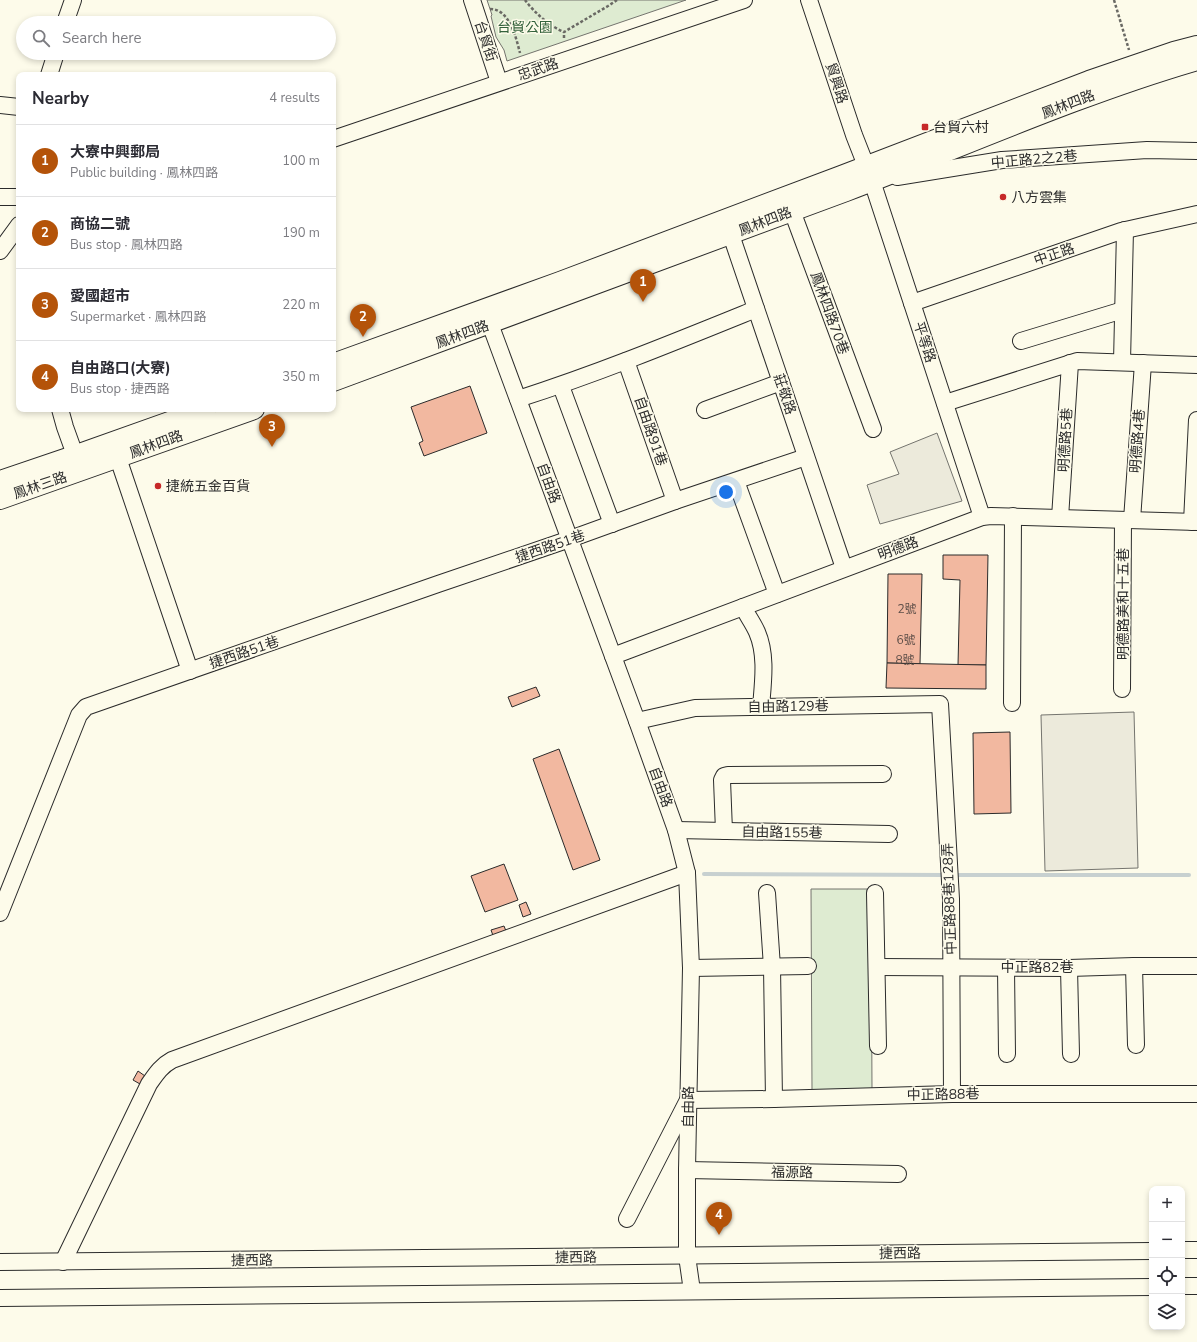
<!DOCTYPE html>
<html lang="en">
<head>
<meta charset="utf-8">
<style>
	:root { --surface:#fff; --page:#f2f2f3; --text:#2b2b33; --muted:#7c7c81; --line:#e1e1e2; --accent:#b45309 }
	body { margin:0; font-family:"Nunito Sans","Noto Sans TC",sans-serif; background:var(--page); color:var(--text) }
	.controls { position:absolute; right:12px; bottom:12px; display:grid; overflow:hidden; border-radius:8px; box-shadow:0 2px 6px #0003 }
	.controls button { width:36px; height:36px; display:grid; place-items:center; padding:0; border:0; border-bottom:1px solid var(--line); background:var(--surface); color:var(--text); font:20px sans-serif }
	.you { position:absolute; left:726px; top:492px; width:14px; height:14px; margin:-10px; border:3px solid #fff; border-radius:50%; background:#1a73e8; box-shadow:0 0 0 6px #1a73e833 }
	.badge { display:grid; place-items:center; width:26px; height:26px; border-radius:50%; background:var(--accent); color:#fff; font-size:13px; font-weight:700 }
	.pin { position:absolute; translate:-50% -33px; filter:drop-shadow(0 1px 2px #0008) }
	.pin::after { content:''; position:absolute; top:21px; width:14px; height:12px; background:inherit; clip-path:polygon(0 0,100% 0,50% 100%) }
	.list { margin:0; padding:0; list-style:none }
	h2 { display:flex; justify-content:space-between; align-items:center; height:52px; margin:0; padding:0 16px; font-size:17px }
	h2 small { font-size:13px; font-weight:400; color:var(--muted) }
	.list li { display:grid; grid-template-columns:26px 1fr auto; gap:12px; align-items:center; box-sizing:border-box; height:72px; padding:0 16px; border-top:1px solid var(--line) }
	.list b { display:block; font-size:15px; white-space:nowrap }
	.list p { margin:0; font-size:13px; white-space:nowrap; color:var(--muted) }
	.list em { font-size:13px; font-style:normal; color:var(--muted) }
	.icon { flex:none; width:22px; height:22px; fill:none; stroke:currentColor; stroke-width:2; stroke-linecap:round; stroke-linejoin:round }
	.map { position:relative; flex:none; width:1197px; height:1342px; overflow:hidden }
	.search { position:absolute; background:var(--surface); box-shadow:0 2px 6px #0003; left:16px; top:16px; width:320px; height:44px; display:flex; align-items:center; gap:10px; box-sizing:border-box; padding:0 14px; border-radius:22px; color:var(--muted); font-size:15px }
	.panel { position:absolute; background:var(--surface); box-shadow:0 2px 6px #0003; left:16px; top:72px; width:320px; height:340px; border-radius:8px }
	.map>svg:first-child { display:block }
	.green { fill:#deebd1; stroke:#74746e }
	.parking { fill:#eceadb; stroke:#74746e }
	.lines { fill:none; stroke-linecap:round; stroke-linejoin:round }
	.stream { stroke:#c7d0d0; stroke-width:4 }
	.building { fill:#f2b8a0; stroke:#2b2b2b }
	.minor-casing { stroke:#2b2b2b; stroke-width:18 }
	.major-casing { stroke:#2b2b2b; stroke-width:22 }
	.path { stroke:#6a6964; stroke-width:2.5; stroke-dasharray:3 2; stroke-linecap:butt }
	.minor { stroke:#fdfbea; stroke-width:16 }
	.major { stroke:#fdfbea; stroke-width:20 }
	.poi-dot { fill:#c62828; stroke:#fdfbea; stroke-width:1.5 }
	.labels { text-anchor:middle; stroke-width:3; stroke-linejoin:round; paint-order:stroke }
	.number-label { font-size:12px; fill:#5d4e48 }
	.park-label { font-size:14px; fill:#34623c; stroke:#fdfbea }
	.street-label { font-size:14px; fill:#2b2b2b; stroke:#fdfbea }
	.poi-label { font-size:14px; fill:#2b2b2b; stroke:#fdfbea; text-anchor:start }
</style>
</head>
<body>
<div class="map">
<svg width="1197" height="1342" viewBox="0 0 1197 1342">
	<rect width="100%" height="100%" fill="#fdfbea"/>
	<g class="green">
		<path d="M487,0H686L507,61L504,50L496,37L491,16L492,15Z"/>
		<path d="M811,889H871L872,1089L812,1090Z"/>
	</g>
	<g class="parking">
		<path d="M937,433L962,501L880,524L867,485L899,474L890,452Z"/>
		<path d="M1134,712L1138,868L1045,871L1041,715Z"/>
	</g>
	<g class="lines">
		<g class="stream">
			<path d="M704,874L945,875"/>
			<path d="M952,875H1189"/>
		</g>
	</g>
	<g class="building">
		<path d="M470,386L487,433L424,456L419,443L423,441L411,407Z"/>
		<path d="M943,555H988L986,665H958L960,580L943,579Z"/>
		<path d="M888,574H922L920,664L887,663Z"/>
		<path d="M887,663L986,665V689L886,688Z"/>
		<path d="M536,687L540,696L512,707L508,697Z"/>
		<path d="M1010,732L1011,813L974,814L973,733Z"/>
		<path d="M559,749L600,860L573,870L533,759Z"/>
		<path d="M504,864L518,900L485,912L471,876Z"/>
		<path d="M526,902L531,914L523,917L519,905Z"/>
		<path d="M504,926L508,936L495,941L491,930Z"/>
		<path d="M138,1071L145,1076L140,1084L133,1080Z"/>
	</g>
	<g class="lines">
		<defs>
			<g id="minor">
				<path d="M472,0L499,82"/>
				<path d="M809,0L854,135L872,181L982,517"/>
				<path d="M65,23L73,0"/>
				<path d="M49,75L56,53"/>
				<path d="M0,105L19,107"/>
				<path d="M333,139L744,0"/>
				<path d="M897,177L1002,160L1147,150L1197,151"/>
				<path d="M0,197H19"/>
				<path d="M788,200L873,429"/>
				<path d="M727,223L844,568"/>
				<path d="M0,251L19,225"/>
				<path d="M912,303L1121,231L1197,214"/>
				<path d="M486,313L637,721L676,830L687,873L691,968L687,1170V1256L692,1291"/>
				<path d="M1021,341L1123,310"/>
				<path d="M626,361L675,501"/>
				<path d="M1122,362L1125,230"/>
				<path d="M561,386L612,524"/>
				<path d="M518,399C599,373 677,341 756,309"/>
				<path d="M945,403L1077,361L1197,365"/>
				<path d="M60,409L65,427L79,466"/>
				<path d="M705,410L781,382"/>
				<path d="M118,458L190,671"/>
				<path d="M736,481L777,594"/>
				<path d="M1060,518L1070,363"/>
				<path d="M1132,520L1143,363"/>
				<path d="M1192,522L1197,420"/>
				<path d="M743,607C747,615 753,623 757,632C767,655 763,682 761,707"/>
				<path d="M613,656L982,517L991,516L1197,522"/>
				<path d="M1122,689L1123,520"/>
				<path d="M1012,703L1013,516"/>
				<path d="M637,721L695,708L940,704L951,899L952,1094"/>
				<path d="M676,830L889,834"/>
				<path d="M724,831L722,780L724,776L728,775L883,774"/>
				<path d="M767,893L772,967L774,1099"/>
				<path d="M875,893L878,1046"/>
				<path d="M0,913L79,715L86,707L438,584L570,539L675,501L806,457"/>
				<path d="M1134,966L1136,1045"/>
				<path d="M877,967L1069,968L1134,966H1197"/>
				<path d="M691,968L808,966"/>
				<path d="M1006,968L1007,1054"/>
				<path d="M1069,968L1071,1054"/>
				<path d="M687,1170L898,1174"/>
				<path d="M627,1219L688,1100L774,1099L952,1094H1197"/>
				<path d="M1182,1250H1197"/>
				<path d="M0,1262L1152,1251"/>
				<path d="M63,1262L149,1084C156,1074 161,1066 172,1060L687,873"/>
				<path d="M1182,1286H1197"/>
				<path d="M0,1298L1152,1287"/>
			</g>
			<g id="major">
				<path d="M333,364L560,282L841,176L1089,81L1174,52L1197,46"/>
				<path d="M333,381C504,319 675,256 846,191C962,147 1077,95 1197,60"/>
				<path d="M0,481L74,456L206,409"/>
				<path d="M0,499L254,409"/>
			</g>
		</defs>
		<use href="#minor" class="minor-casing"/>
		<use href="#major" class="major-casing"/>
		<g class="path">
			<path d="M525,0C534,12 549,26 564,32L608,6L617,0"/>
			<path d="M1114,0L1129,50"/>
			<path d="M490,9C510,9 516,38 520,53"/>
			<path d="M564,38V32"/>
		</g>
		<use href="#minor" class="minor"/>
		<use href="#major" class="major"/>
	</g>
	<g class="poi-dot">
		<rect x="921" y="123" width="8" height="8" rx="2"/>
		<circle cx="1003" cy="197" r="4"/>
		<circle cx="158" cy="486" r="4"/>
	</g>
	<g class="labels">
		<g class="number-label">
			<text x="907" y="613">2號</text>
			<text x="906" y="644">6號</text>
			<text x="905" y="664">8號</text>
		</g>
		<g class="park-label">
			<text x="525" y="32">台貿公園</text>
		</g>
		<g class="street-label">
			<text transform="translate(486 41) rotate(72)" y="5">台貿街</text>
			<text transform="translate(538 69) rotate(-19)" y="5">忠武路</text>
			<text transform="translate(837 83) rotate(72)" y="5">貿興路</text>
			<text transform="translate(1068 104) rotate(-21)" y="5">鳳林四路</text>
			<text transform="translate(1034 159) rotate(-5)" y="5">中正路2之2巷</text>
			<text transform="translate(765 221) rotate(-21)" y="5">鳳林四路</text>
			<text transform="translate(1054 254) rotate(-19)" y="5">中正路</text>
			<text transform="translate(830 313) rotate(70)" y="5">鳳林四路70巷</text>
			<text transform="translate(462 334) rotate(-20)" y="5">鳳林四路</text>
			<text transform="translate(925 342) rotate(72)" y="5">平等路</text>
			<text transform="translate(785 394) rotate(71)" y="5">莊敬路</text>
			<text transform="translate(651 431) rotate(71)" y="5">自由路91巷</text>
			<text transform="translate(1065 440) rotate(-87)" y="5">明德路5巷</text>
			<text transform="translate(1137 441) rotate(-86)" y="5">明德路4巷</text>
			<text transform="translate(156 444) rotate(-20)" y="5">鳳林四路</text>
			<text transform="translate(549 483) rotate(70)" y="5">自由路</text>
			<text transform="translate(40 485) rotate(-19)" y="5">鳳林三路</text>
			<text transform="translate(550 546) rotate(-19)" y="5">捷西路51巷</text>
			<text transform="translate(898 548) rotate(-20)" y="5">明德路</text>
			<text transform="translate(1123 604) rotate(-90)" y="5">明德路美和十五巷</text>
			<text transform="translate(244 652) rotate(-19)" y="5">捷西路51巷</text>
			<text transform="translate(788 706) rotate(-1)" y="5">自由路129巷</text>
			<text transform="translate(661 787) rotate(70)" y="5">自由路</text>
			<text transform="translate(782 832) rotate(1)" y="5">自由路155巷</text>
			<text transform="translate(949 899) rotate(-92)" y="5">中正路88巷128弄</text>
			<text x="1037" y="972">中正路82巷</text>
			<text transform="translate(943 1094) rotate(-1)" y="5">中正路88巷</text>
			<text transform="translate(688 1107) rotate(-89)" y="5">自由路</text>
			<text transform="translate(792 1172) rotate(1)" y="5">福源路</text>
			<text transform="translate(900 1253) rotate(-1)" y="5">捷西路</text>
			<text transform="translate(576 1257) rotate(-1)" y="5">捷西路</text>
			<text transform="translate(252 1260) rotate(-1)" y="5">捷西路</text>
		</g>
		<g class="poi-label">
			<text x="933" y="132">台貿六村</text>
			<text x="1011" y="202">八方雲集</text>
			<text x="166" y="491">捷統五金百貨</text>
		</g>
	</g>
</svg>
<div class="controls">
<button>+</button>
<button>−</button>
<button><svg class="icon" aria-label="locate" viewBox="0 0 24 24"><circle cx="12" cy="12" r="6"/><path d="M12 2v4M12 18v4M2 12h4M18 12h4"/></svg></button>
<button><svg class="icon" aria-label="layers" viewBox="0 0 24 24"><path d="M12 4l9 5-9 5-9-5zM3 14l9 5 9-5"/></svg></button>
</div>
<div class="you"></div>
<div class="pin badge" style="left:643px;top:302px">1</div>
<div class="pin badge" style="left:363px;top:337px">2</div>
<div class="pin badge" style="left:272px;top:447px">3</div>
<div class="pin badge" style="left:719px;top:1235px">4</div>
<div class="search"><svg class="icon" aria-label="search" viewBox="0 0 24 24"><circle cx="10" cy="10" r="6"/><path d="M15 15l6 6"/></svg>Search here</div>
<section class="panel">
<h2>Nearby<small>4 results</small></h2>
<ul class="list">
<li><span class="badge">1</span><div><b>大寮中興郵局</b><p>Public building · 鳳林四路</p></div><em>100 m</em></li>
<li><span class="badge">2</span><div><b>商協二號</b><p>Bus stop · 鳳林四路</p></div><em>190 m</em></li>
<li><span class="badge">3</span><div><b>愛國超市</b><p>Supermarket · 鳳林四路</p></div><em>220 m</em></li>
<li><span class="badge">4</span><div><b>自由路口(大寮)</b><p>Bus stop · 捷西路</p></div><em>350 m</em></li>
</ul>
</section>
</div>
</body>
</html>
